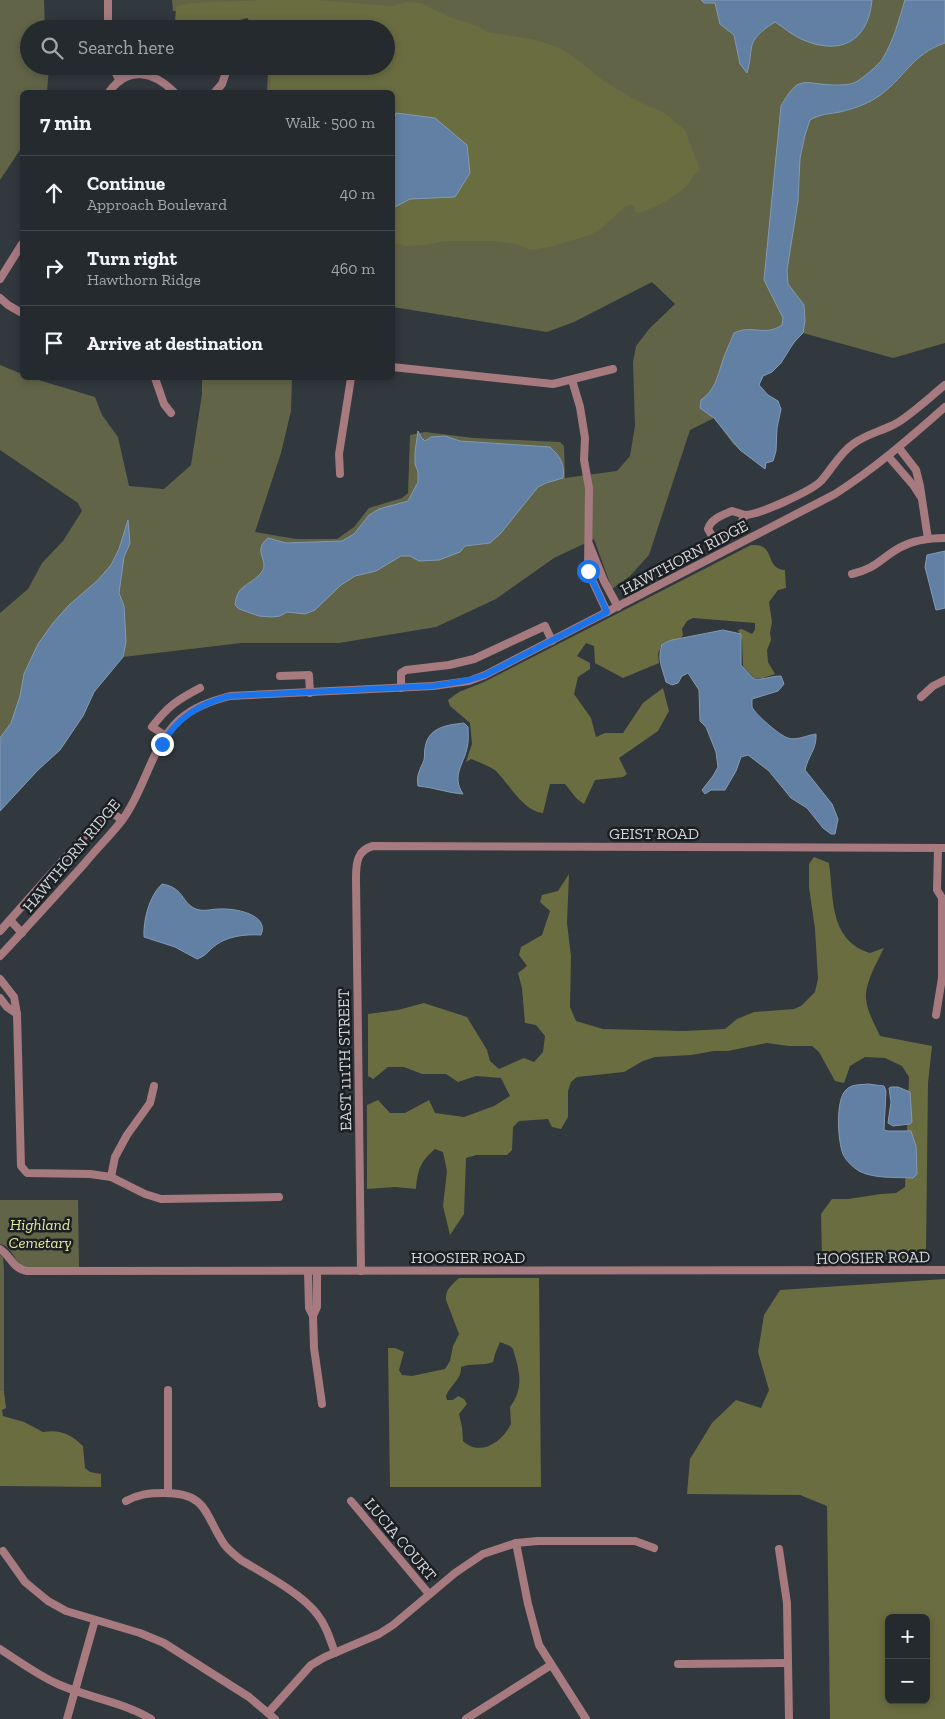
<!DOCTYPE html>
<html lang="en">
<head>
<meta charset="utf-8">
<style>
	:root { --surface:#252a2e; --page:#2d3236; --text:#f1f3f6; --muted:#a3a7aa; --line:#42464a }
	body { margin:0; font-family:"Zilla Slab",serif; background:var(--page); color:var(--text) }
	.controls { position:absolute; right:15px; bottom:15px; display:grid; overflow:hidden; border-radius:8px; box-shadow:0 2px 8px #0003 }
	.controls button { width:45px; height:45px; display:grid; place-items:center; padding:0; border:0; border-bottom:1px solid var(--line); background:var(--surface); color:var(--text); font:25px sans-serif }
	.stop { position:absolute; width:15px; height:15px; margin:-11px; border:4px solid #1a73e8; border-radius:50%; background:#fff }
	.stop.end { background:#1a73e8; border-color:#fff; box-shadow:0 1px 5px #0008 }
	.list { margin:0; padding:0; list-style:none }
	h2 { display:flex; justify-content:space-between; align-items:center; height:65px; margin:0; padding:0 20px; font-size:21px }
	h2 small { font-size:16px; font-weight:400; color:var(--muted) }
	.list li { display:grid; grid-template-columns:32px 1fr auto; gap:15px; align-items:center; box-sizing:border-box; height:75px; padding:0 20px; border-top:1px solid var(--line) }
	.list b { display:block; font-size:19px; white-space:nowrap }
	.list p { margin:0; font-size:16px; white-space:nowrap; color:var(--muted) }
	.list em { font-size:16px; font-style:normal; color:var(--muted) }
	.icon { flex:none; width:28px; height:28px; fill:none; stroke:currentColor; stroke-width:2; stroke-linecap:round; stroke-linejoin:round }
	.map { position:relative; flex:none; width:945px; height:1719px; overflow:hidden }
	.search { position:absolute; background:var(--surface); box-shadow:0 2px 8px #0003; left:20px; top:20px; width:375px; height:55px; display:flex; align-items:center; gap:12px; box-sizing:border-box; padding:0 18px; border-radius:28px; color:var(--muted); font-size:19px }
	.panel { position:absolute; background:var(--surface); box-shadow:0 2px 8px #0003; left:20px; top:90px; width:375px; height:290px; border-radius:8px }
	.map>svg:first-child { display:block }
	.green { fill:#616447 }
	.forest { fill:#6a6d40; fill-rule:evenodd }
	.water { fill:#6180a3; stroke:#839ab4 }
	.lines { fill:none; stroke-linecap:round; stroke-linejoin:round }
	.minor { stroke:#a67a7f; stroke-width:8 }
	.route { stroke:#1a73e8; stroke-width:6 }
	.labels { text-anchor:middle; stroke-width:5; stroke-linejoin:round; paint-order:stroke }
	.street-label { font-size:16px; fill:#d3d7db; stroke:#1c1f22 }
	.park-label { font-size:16px; font-style:italic; fill:#e5eba0; stroke:#1c1f22 }
</style>
</head>
<body>
<div class="map">
<svg width="945" height="1719" viewBox="0 0 945 1719">
	<rect width="100%" height="100%" fill="#31383e"/>
	<g class="green">
		<path d="M0,0H44L45,29H29V66H49L47,92H22V147L0,180Z"/>
		<path d="M172,0H945V343L893,358L803,333C788,348 783,366 763,376L759,385L768,395L778,401L781,409L777,428L776,451L773,461L766,463L765,469L733,444L714,418L690,430L649,555L630,576L612,589L594,539L554,558L496,599L436,627L339,643H241L123,657L94,692L83,716L60,750L38,770L0,811V613L28,589L42,563L63,541L82,511L78,503L0,450V365L22,374V378H32L95,397L102,415L118,437L129,486L164,489L191,465L202,394V378H292L291,411L281,453L255,532L296,539H337L354,527L369,508L402,498L408,493L410,435L425,432L474,438L560,442L564,446L565,478L617,471L630,456L635,426L633,362L636,346L649,329L675,304L652,282L574,322L547,332L393,307L392,92H267L268,72L273,66H386V29L283,15L173,11Z"/>
		<path d="M0,1200H78L79,1267H23C14,1261 12,1246 0,1244Z"/>
		<path d="M0,1255L3,1257L4,1269V1391H0Z"/>
	</g>
	<g class="forest">
		<path d="M261,0H317L392,6L406,2L421,3L452,18L477,26L487,32L536,40L560,48L575,58L605,82L637,101L663,112L685,130L700,170C690,176 694,178 688,184C677,196 655,208 640,213L635,212V206L630,205L625,207L599,230L590,235L550,247L530,250L516,244L493,241H445L426,245L405,246L393,242L392,92H270L271,77L278,66H386V29H282L279,24L264,21L255,27L247,18L223,25L175,24L176,7C188,0 243,2 261,0Z"/>
		<path d="M751,545C755,545 760,545 763,547C773,553 768,569 785,570L786,588L778,590L769,602L772,622L770,633L771,640L767,650L768,662L775,674L763,678H754L743,666L742,640L738,630L742,629L752,634L755,630V623L693,618L687,621L682,629L683,635L681,638L662,643L658,654L659,663L623,678L595,663L594,646L586,643L577,656L590,663V669L578,677L574,694L591,718L596,737L605,733H623L643,703L663,688L669,711L658,731L619,758L627,774L623,777L595,780L584,804L577,799L565,784H550L543,813C523,811 509,784 496,771C490,766 478,762 471,759L466,762L472,744L470,723L450,706L448,700L459,692L484,682Z"/>
		<path d="M814,857L829,863C834,899 829,940 870,953L884,948C877,962 865,983 866,999C867,1011 875,1025 880,1036L932,1046L928,1083L926,1252L922,1260C908,1263 896,1257 882,1255C862,1253 842,1255 822,1257L821,1214L832,1199H848L881,1194L896,1193L905,1187L909,1077L902,1066L885,1058L865,1057L850,1066L844,1083L835,1081L819,1052L812,1046H789L767,1043L728,1051H714L691,1055L655,1057L643,1061L624,1072L577,1077L571,1082L568,1091V1117L561,1129L552,1127L548,1119L519,1121L513,1127L512,1150L507,1155H476L466,1158L464,1214L450,1235L443,1206L447,1171L443,1152L435,1149C420,1162 418,1169 416,1189L395,1187L367,1189V1105L378,1100L390,1113H405L429,1100L435,1113L464,1117L494,1106L510,1096L501,1078L476,1076L458,1082L446,1074H422L404,1067H388L373,1079L368,1076V1014L398,1010L424,1003L467,1017L487,1050L490,1061L499,1069L524,1058L534,1062L543,1052L545,1036L536,1025L525,1023L522,988L518,973L527,966L519,955L521,947L542,935L550,911L540,902L542,895L558,891L569,874L567,923L571,956L570,1007L576,1021L603,1029L684,1031L725,1029L737,1019L754,1012L794,1009L801,1006L815,992L818,979L815,929L809,887V864Z"/>
		<path d="M459,1278H539L541,1487H390L388,1348H395L404,1352L399,1370L402,1375L412,1376L445,1369L450,1361L453,1346L459,1334L446,1300C445,1289 452,1285 459,1278ZM500,1342L510,1346L513,1349C519,1370 525,1387 510,1407L511,1424C502,1442 480,1457 463,1441L462,1427L459,1414L467,1404L464,1399L458,1396L453,1400H447L446,1396C450,1385 462,1379 461,1367C471,1363 483,1366 493,1362L495,1354Z"/>
		<path d="M945,1279V1719H830L827,1506L800,1495L687,1494L690,1459L712,1423L736,1400L761,1408L769,1390L758,1352L764,1315L780,1290ZM889,1618H926V1700H889Z"/>
		<path d="M0,1391H4L6,1408L2,1410L3,1416L24,1422L43,1432C60,1429 71,1434 83,1446L85,1468L90,1472L101,1474V1487L0,1486Z"/>
	</g>
	<g class="water">
		<path d="M701,0H872C868,43 839,56 801,39C792,35 783,27 775,22C767,27 755,35 752,45C750,54 750,64 747,73L740,64L734,35L720,24L715,3H704Z"/>
		<path d="M905,0H945V43C911,54 904,80 876,98C865,105 852,109 840,112C829,114 820,114 810,120L805,135L800,158L798,201L787,270L788,284L804,305L805,321L803,333L794,342L781,363L772,372L763,376L759,385L768,395L778,401L781,409L777,428L776,451L773,461L766,463L765,469L740,450L714,418L700,408L701,400C715,390 717,378 722,363C725,353 730,343 734,333C752,324 765,337 782,325L783,318L764,280L781,106C785,99 790,90 797,85C804,81 812,83 820,84C829,85 845,86 854,83C861,80 880,64 883,58C894,40 899,19 905,0Z"/>
		<path d="M396,113L435,118L467,145L470,173L455,197L410,199L393,208L392,125Z"/>
		<path d="M418,431L421,437L425,441L431,437L445,436L460,441L550,447C560,456 565,464 563,478L546,483L538,487L501,533L490,543L465,546L460,552L439,560L419,561L410,556H401L376,571L355,576L341,585L315,610L305,614L287,612L280,616L272,617L259,616L239,609L235,605C237,584 250,586 261,573C271,561 251,551 268,538L286,543L342,541L354,534L369,515L379,509L408,501L418,482V472L415,464V452Z"/>
		<path d="M128,520L130,543L124,557L119,593L124,606L126,642L123,657L94,692L83,716L60,750L38,770L0,811V738L11,723L20,696L24,674L38,644L53,623L69,605L98,580L111,565L119,549Z"/>
		<path d="M945,551V608L936,610L925,567L927,555Z"/>
		<path d="M723,630L741,634V665L754,679C764,680 771,676 781,676L784,684L778,691L752,699C752,701 752,704 752,707C755,714 780,736 788,738C797,741 807,735 816,734C817,749 808,756 805,770L832,804L838,819L835,834H831L823,828L807,808L791,798L769,771L748,755L741,757L736,771L725,790H711L705,794L702,790L713,776L718,767L716,752L706,727L700,721L699,690L688,673L682,676L678,683L672,685L666,682C662,667 657,660 662,644L672,640Z"/>
		<path d="M464,723L468,727C468,734 469,741 467,748C464,764 451,776 463,794C447,793 433,787 418,786C416,775 420,770 424,760C425,756 424,752 425,748C428,727 447,725 464,723Z"/>
		<path d="M162,884C185,888 181,903 196,909C204,912 211,909 219,909C234,908 270,914 261,935C245,934 225,936 212,948C207,953 205,956 197,959L175,947L144,937C143,921 149,896 162,884Z"/>
		<path d="M868,1084L884,1086L886,1091L884,1130L888,1131H911L916,1146L917,1174L913,1178C896,1177 874,1179 859,1171C853,1167 846,1161 843,1154C838,1142 835,1100 846,1090C851,1084 860,1085 868,1084Z"/>
		<path d="M891,1087H898L910,1092L912,1122L910,1124L893,1126L888,1123L891,1102L889,1088Z"/>
	</g>
	<g class="lines">
		<g class="minor">
			<path d="M108,0V29"/>
			<path d="M112,66L120,81"/>
			<path d="M109,92C128,66 153,71 174,92"/>
			<path d="M215,92L222,84L228,66"/>
			<path d="M0,279L22,244"/>
			<path d="M0,298L8,305L22,313"/>
			<path d="M392,367L553,384L613,369"/>
			<path d="M155,378L164,404L171,413"/>
			<path d="M572,380L580,407L585,438L584,460L589,488L588,571L607,612"/>
			<path d="M899,448L916,470L920,486L928,539"/>
			<path d="M888,456L914,486L921,497"/>
			<path d="M340,474L339,454L351,378"/>
			<path d="M732,511L745,515L739,527L719,537L712,536L708,529C711,519 722,515 732,511Z"/>
			<path d="M745,515C759,515 811,491 821,481C832,469 839,454 853,444C865,435 878,432 891,426C905,421 932,395 945,385"/>
			<path d="M589,544L604,581L618,607"/>
			<path d="M852,574C875,569 880,559 899,548C913,540 930,538 945,538"/>
			<path d="M280,676L309,675L310,693"/>
			<path d="M401,688V673L406,670L449,665L474,659L545,626L552,641"/>
			<path d="M921,697L933,686L945,680"/>
			<path d="M166,736L152,727C168,706 177,700 200,688"/>
			<path d="M10,920L22,933"/>
			<path d="M0,931L104,814L111,812L122,820"/>
			<path d="M0,956C29,925 57,894 85,863C97,848 111,835 123,819C145,789 151,747 179,720C194,707 211,701 230,696L433,686L469,681L485,675L835,494C874,469 910,438 945,407"/>
			<path d="M0,979L14,997L17,1014L21,1166L27,1173L90,1174L111,1177L145,1194L161,1199L279,1197"/>
			<path d="M0,998L7,1007L17,1014"/>
			<path d="M936,1015L942,978V898L937,890L938,848"/>
			<path d="M111,1177L115,1157L127,1135L150,1103L154,1086"/>
			<path d="M0,1249C11,1256 13,1269 27,1271L945,1270"/>
			<path d="M308,1271L309,1308L313,1316"/>
			<path d="M317,1271V1307L313,1316L314,1348L322,1404"/>
			<path d="M361,1271L356,878C356,863 357,850 373,846L945,848"/>
			<path d="M168,1390V1493"/>
			<path d="M126,1501C139,1494 149,1493 164,1493C208,1493 204,1514 224,1544C228,1550 235,1555 241,1560C264,1574 301,1593 317,1614C326,1625 330,1639 335,1653"/>
			<path d="M351,1501L429,1594"/>
			<path d="M516,1543L528,1604L539,1645L586,1719"/>
			<path d="M779,1549L787,1603L789,1719"/>
			<path d="M3,1551L25,1582L48,1601L66,1611L140,1633L164,1643L249,1697L275,1719"/>
			<path d="M0,1649C20,1662 39,1676 60,1685C90,1698 123,1702 151,1719"/>
			<path d="M678,1664L788,1663"/>
			<path d="M268,1713L311,1665L325,1657L379,1634L393,1625L455,1573L483,1554L516,1543L538,1541H635L654,1548"/>
			<path d="M67,1719L95,1620"/>
			<path d="M466,1719L551,1665"/>
		</g>
	</g>
	<g class="lines">
		<path class="route" d="M162,744C177,717 201,703 230,696L433,686L469,680L485,675L607,612L588,571"/>
	</g>
	<g class="labels">
		<g class="street-label">
			<text transform="translate(684 557) rotate(-28)" y="6">HAWTHORN RIDGE</text>
			<text x="654" y="839">GEIST ROAD</text>
			<text transform="translate(71 855) rotate(-50)" y="6">HAWTHORN RIDGE</text>
			<text transform="translate(344 1060) rotate(-91)" y="6">EAST 111TH STREET</text>
			<text x="468" y="1263">HOOSIER ROAD</text>
			<text transform="translate(873 1257) rotate(-1)" y="6">HOOSIER ROAD</text>
			<text transform="translate(401 1539) rotate(50)" y="6">LUCIA COURT</text>
		</g>
		<g class="park-label">
			<text x="40" y="1230">Highland<tspan x="40" dy="18">Cemetary</tspan></text>
		</g>
	</g>
</svg>
<div class="controls">
<button>+</button>
<button>−</button>
</div>
<div class="stop" style="left:588px;top:571px"></div>
<div class="stop end" style="left:162px;top:744px"></div>
<div class="search"><svg class="icon" aria-label="search" viewBox="0 0 24 24"><circle cx="10" cy="10" r="6"/><path d="M15 15l6 6"/></svg>Search here</div>
<section class="panel">
<h2>7 min<small>Walk · 500 m</small></h2>
<ul class="list">
<li><svg class="icon" aria-label="ahead" viewBox="0 0 24 24"><path d="M12 20V5M6 11l6-6 6 6"/></svg><div><b>Continue</b><p>Approach Boulevard</p></div><em>40 m</em></li>
<li><svg class="icon" aria-label="right" viewBox="0 0 24 24"><path d="M7 20v-9h11M14 6l5 5-5 5"/></svg><div><b>Turn right</b><p>Hawthorn Ridge</p></div><em>460 m</em></li>
<li><svg class="icon" aria-label="arrive" viewBox="0 0 24 24"><path d="M6 21V4h12l-3 4 3 4H6"/></svg><div><b>Arrive at destination</b></div></li>
</ul>
</section>
</div>
</body>
</html>
